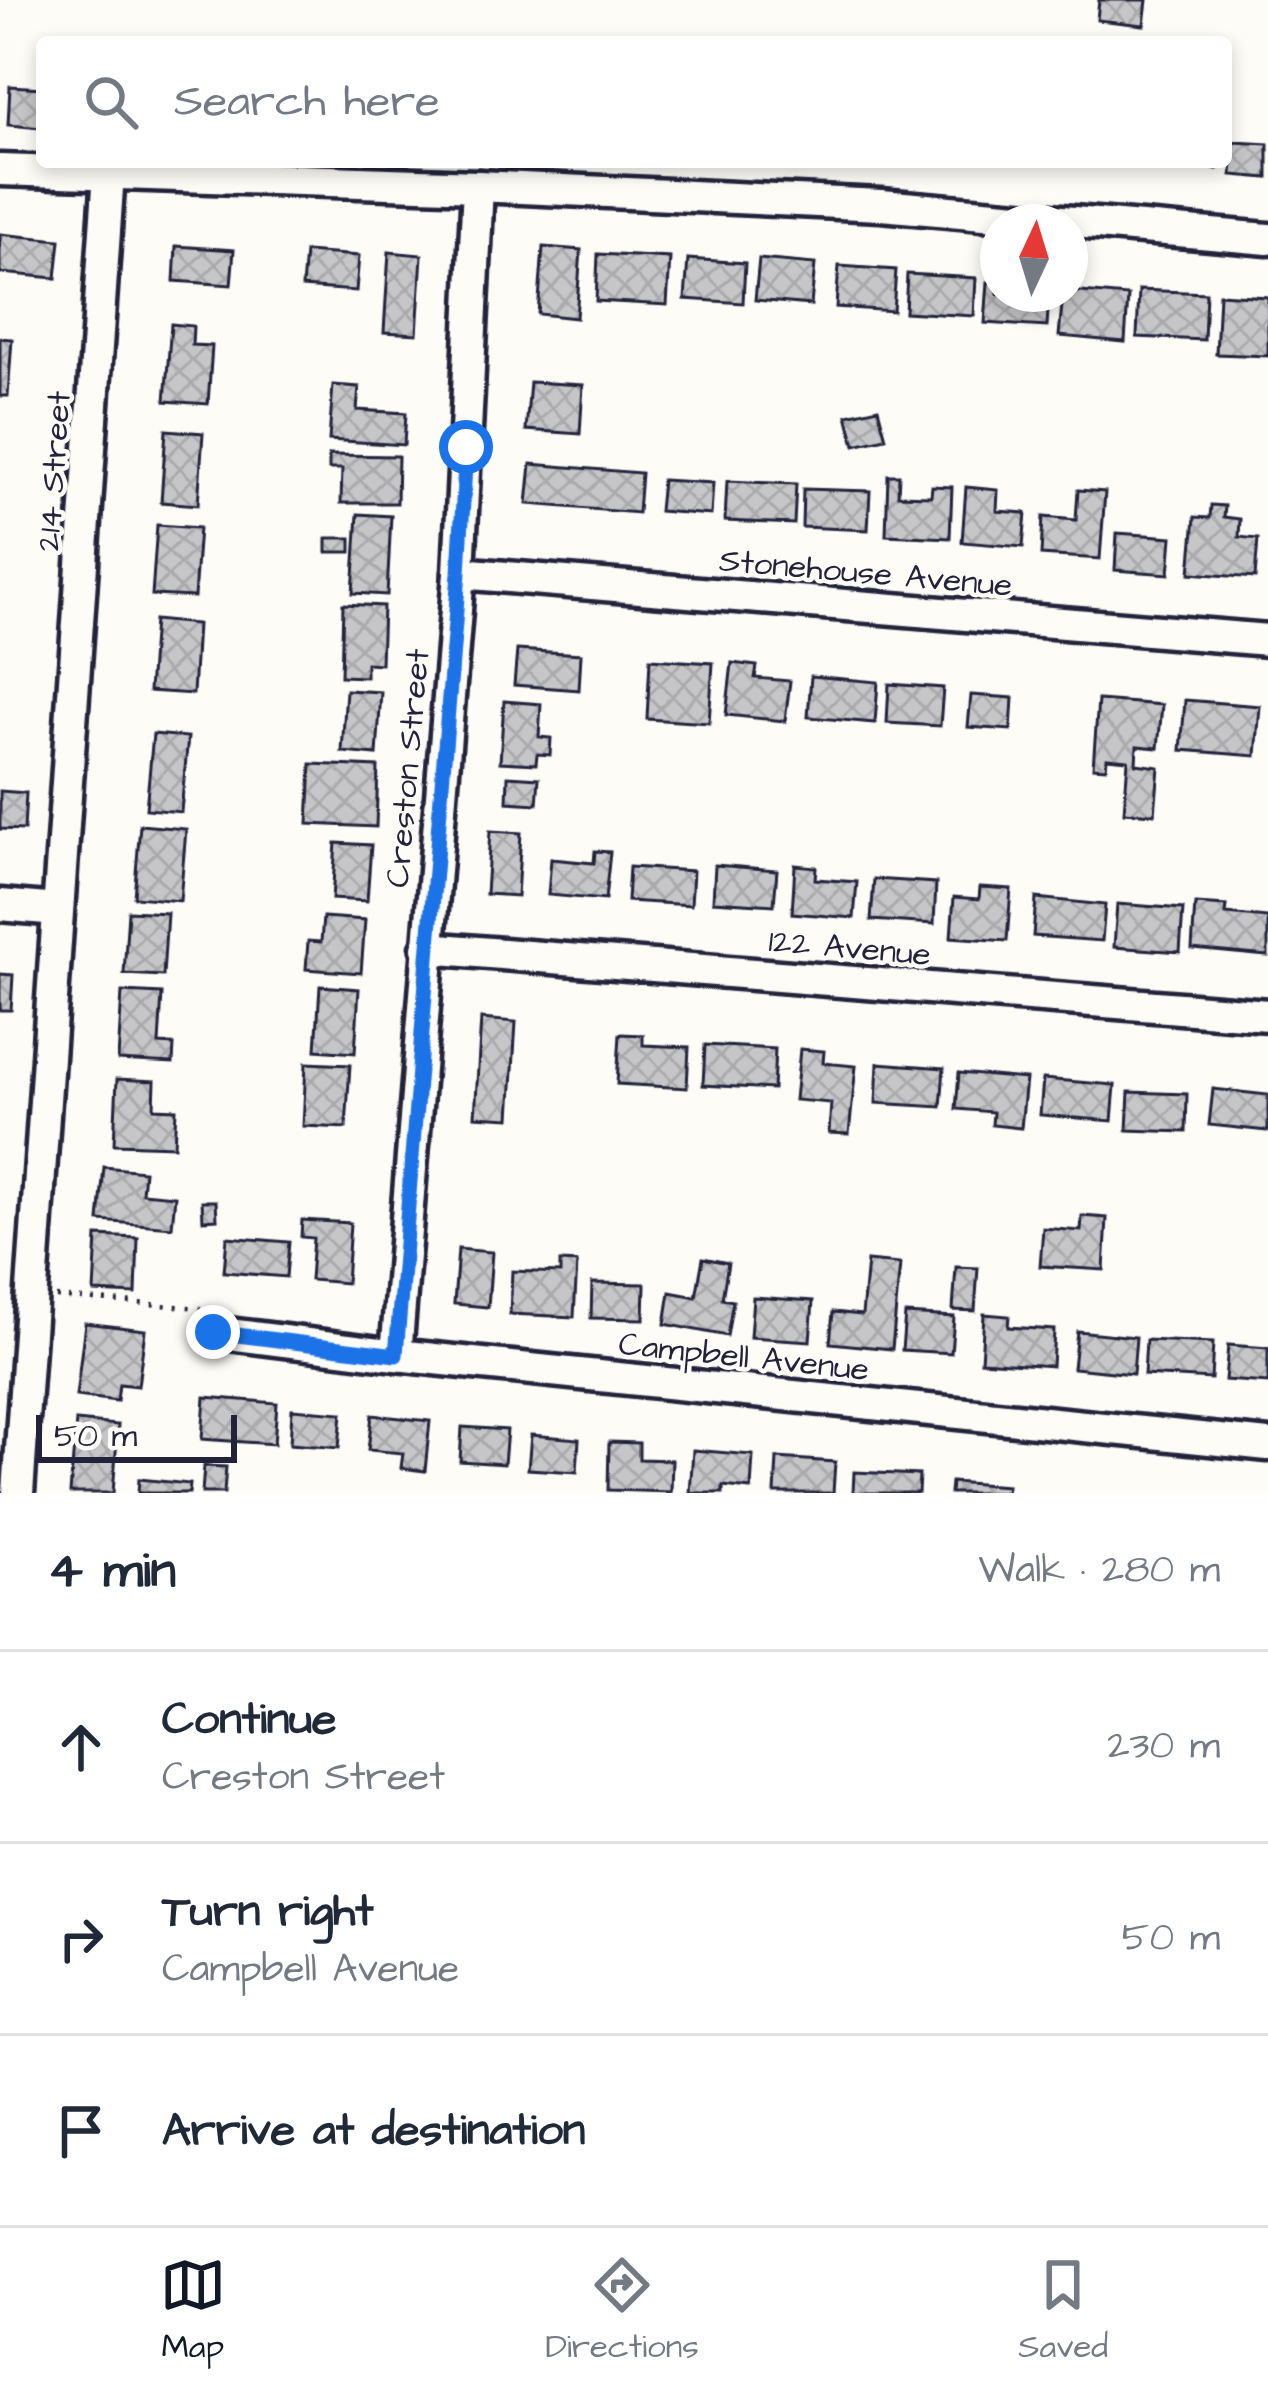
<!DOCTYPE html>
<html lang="en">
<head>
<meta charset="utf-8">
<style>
	:root { --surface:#fff; --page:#f6f6f7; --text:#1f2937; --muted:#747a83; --line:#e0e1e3; --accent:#111827 }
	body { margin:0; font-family:"Architects Daughter",sans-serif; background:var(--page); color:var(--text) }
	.compass { position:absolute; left:980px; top:204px; width:108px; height:108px; border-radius:50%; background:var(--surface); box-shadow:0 6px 18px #0003; rotate:4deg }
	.scale { position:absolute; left:36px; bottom:30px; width:201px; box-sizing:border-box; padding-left:12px; border:6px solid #22223b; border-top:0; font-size:33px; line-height:42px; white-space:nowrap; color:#22223b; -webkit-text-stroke:9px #fdfcf7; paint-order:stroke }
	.stop { position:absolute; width:36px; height:36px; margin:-27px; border:9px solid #1a73e8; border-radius:50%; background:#fff }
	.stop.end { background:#1a73e8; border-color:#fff; box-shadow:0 3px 12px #0008 }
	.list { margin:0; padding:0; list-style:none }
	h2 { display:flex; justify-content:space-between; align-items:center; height:156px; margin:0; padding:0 48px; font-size:51px }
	h2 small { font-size:39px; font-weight:400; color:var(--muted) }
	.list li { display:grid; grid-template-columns:78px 1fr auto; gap:36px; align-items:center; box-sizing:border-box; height:192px; padding:0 48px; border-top:3px solid var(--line) }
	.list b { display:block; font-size:45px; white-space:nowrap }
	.list p { margin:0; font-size:39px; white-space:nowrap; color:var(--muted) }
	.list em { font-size:39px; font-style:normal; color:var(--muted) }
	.icon { flex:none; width:66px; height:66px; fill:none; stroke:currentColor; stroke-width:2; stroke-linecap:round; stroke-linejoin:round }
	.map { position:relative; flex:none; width:1268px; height:1493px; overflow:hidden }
	.search { position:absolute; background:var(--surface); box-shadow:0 6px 18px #0003; left:36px; right:36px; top:36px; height:132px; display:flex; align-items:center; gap:30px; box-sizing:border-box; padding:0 42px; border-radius:12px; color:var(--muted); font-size:45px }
	.sheet { height:732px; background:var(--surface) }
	nav { display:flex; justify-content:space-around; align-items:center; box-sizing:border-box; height:168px; border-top:3px solid var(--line); background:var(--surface); font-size:33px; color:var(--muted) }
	nav a { display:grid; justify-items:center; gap:6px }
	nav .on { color:var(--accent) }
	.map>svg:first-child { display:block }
	.building { fill:url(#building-cross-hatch); stroke:#22223b; stroke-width:3 }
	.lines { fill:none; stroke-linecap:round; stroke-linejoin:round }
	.minor-casing { stroke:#22223b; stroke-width:39 }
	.path { stroke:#22223b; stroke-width:4.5; stroke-dasharray:3 9; stroke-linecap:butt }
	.minor { stroke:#fdfcf7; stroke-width:30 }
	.route { stroke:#1a73e8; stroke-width:15 }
	.labels { text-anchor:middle; stroke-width:9; stroke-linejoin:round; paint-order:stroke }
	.street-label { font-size:33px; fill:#22223b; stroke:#fdfcf7 }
</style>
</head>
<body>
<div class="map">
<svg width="1268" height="1493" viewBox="0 0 1268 1493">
	<defs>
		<pattern id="building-cross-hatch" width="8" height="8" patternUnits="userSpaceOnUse" patternTransform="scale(3)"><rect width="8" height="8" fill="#c6c6c8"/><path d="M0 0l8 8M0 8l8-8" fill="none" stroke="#aaaaad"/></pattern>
	</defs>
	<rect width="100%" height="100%" fill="#fdfcf7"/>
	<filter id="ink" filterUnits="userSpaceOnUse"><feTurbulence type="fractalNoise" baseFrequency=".00833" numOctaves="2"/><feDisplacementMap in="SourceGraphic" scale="24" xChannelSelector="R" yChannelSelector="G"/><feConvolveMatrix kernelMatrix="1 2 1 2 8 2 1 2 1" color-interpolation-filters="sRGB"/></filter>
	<g filter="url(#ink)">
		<g class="building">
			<path d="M1099,0H1147L1144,25L1097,20Z"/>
			<path d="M10,86L42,88V128L8,125Z"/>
			<path d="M1234,142L1268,144V178L1232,175Z"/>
			<path d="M1149,162H1217V169L1149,164Z"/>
			<path d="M0,234L60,240L56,278L0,273Z"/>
			<path d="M176,246L234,250L231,285L174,281Z"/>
			<path d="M543,247L581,250L576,318L538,314Z"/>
			<path d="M305,252L359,256L356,291L302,287Z"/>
			<path d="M389,252L422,255L417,334L384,332Z"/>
			<path d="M598,254L670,258L667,305L596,301Z"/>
			<path d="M688,259L745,263L743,303L685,299Z"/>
			<path d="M759,259L815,264L811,305L755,300Z"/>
			<path d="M839,266L896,270L893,311L836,307Z"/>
			<path d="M907,274L976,278L974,316L905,312Z"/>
			<path d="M988,282L998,283V294H1049L1047,327L985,323Z"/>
			<path d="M1139,290L1206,293L1204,340L1137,337Z"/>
			<path d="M1070,291L1128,296L1125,342L1059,336L1063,294H1070Z"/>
			<path d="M1219,294L1268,297V356L1216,354Z"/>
			<path d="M171,324L193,326L192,345L212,346L208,404L165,401Z"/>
			<path d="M0,338L12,339L8,396H0Z"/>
			<path d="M530,382L583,385L580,434L526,430Z"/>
			<path d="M333,385L359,387L357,410L406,413L404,445L329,440Z"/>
			<path d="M878,408L886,438L855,445L847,415Z"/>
			<path d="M166,430L203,433L198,505L161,502Z"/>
			<path d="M329,455L398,456L397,503H341L342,469H329Z"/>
			<path d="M531,464L641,473L638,513L527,504Z"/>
			<path d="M888,475H899L898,495L931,496L932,486L952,487L950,538L886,535Z"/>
			<path d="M662,480L713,483L711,515L659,511Z"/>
			<path d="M727,481L796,484L794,524L725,521Z"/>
			<path d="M966,487L998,490L997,511L1026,513L1023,547L962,542Z"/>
			<path d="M803,489L870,491L868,530L802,527Z"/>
			<path d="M1078,490L1105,492L1100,559L1041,555L1043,517L1076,520Z"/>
			<path d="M1211,505L1225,506L1224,517L1240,519L1239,537L1258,539L1255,578L1190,573L1195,517L1210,518Z"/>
			<path d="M358,514L391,516L387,595L353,593Z"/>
			<path d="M157,525L199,528L194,597L152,595Z"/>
			<path d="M1117,533L1172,537L1169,574L1115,570Z"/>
			<rect x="327" y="538" width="24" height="14"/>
			<path d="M343,604L383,606L381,664L366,663V677L341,676Z"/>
			<path d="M154,620L197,624L193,694L149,691Z"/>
			<path d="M517,650L581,654L579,690L514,685Z"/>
			<path d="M650,659L713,663L709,723L647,719Z"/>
			<path d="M732,663L757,666L755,678L790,681L785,721L726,715Z"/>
			<path d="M811,676L878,682L875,723L808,717Z"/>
			<path d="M889,684L943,688L940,726L887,723Z"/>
			<path d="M346,690L381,692L377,755L342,752Z"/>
			<path d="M971,695L1013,698L1011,730L968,727Z"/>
			<path d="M1098,700L1162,705L1158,748L1137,746L1136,764L1159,767L1155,814L1124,812L1128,760L1107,758L1106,768L1093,767Z"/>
			<path d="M1185,700L1260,706L1256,756L1181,750Z"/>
			<path d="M504,701L541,704L539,737L551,738L550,755L537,754L536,764L500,762Z"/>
			<path d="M153,734L188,737L181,812L146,809Z"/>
			<path d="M311,764L378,767L376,827L308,824Z"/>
			<path d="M508,776L539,778L537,804L507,802Z"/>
			<path d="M0,791L26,793L24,830L0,829Z"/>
			<path d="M140,825L186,829L180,901L134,897Z"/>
			<path d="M490,831L521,833L517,896L486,894Z"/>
			<path d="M336,843L371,845L367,901L332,899Z"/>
			<path d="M595,851L610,852L605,900L548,895L551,859L594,863Z"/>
			<path d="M715,865L777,870L774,905L713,901Z"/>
			<path d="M795,865L816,867L815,879L857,882L854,918L792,913Z"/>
			<path d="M629,867L693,871L691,905L627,901Z"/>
			<path d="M874,879L936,883L934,924L871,920Z"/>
			<path d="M980,887L1011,889L1007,941L951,937L954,897L979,899Z"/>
			<path d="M1036,898L1105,905L1102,941L1033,936Z"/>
			<path d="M1117,904L1183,909L1180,952L1114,947Z"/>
			<path d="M1195,904L1227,906L1226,914L1268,918V956L1192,949Z"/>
			<path d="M128,911L167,913L163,976L124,974Z"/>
			<path d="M323,917L365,920L361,973L306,969L308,941L321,942Z"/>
			<path d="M0,974L13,975L11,1010H0Z"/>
			<path d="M320,986L359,989L355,1053L316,1050Z"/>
			<path d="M122,992L162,994L159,1044L174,1045L173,1063L118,1060Z"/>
			<path d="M481,1019L516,1022L510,1118L475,1116Z"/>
			<path d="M620,1034L643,1035V1045L689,1047L687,1088L617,1084Z"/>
			<path d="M705,1045L775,1049L773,1089L703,1085Z"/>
			<path d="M800,1049L824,1051L823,1063L856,1066L849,1134L829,1133L831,1103L795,1100Z"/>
			<path d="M306,1063L350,1065L346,1128L303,1126Z"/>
			<path d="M878,1063L944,1068L941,1107L876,1103Z"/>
			<path d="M959,1073L1026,1079L1021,1128L992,1125L993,1112L956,1109Z"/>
			<path d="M117,1079L155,1081L154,1108L176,1109L174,1146L114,1144Z"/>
			<path d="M1043,1079L1115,1085L1112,1121L1040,1115Z"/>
			<path d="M1213,1089L1268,1095V1131L1209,1125Z"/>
			<path d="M1129,1092L1187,1094L1186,1132L1127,1130Z"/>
			<path d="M104,1167L144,1171L142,1193L175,1196L172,1227L99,1221Z"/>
			<path d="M202,1201H216L217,1219L203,1220Z"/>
			<path d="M1082,1216L1107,1218L1104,1270L1040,1266L1043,1228L1081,1231Z"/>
			<path d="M302,1220L350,1223L346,1283L310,1280L313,1238L301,1237Z"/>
			<path d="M97,1236L138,1238L136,1294L94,1292Z"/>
			<path d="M227,1237L289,1242L286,1277L224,1272Z"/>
			<path d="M458,1249L492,1252L488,1307L454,1304Z"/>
			<path d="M703,1258L728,1263L722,1299L733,1301L727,1336L665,1324L670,1292L696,1297Z"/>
			<path d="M867,1261L900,1264L892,1349L830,1343L833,1312L862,1315Z"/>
			<path d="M560,1262L577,1263L574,1317L510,1314L512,1271L560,1273Z"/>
			<path d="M956,1267L978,1268L975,1311L953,1310Z"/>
			<path d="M592,1283L645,1284L644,1319L591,1318Z"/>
			<path d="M753,1297L813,1301L810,1341L750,1337Z"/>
			<path d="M905,1314L954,1317L951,1353L902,1350Z"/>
			<path d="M984,1314L1009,1316L1008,1327L1054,1330L1052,1366L981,1361Z"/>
			<path d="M85,1323L145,1330L138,1386L119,1384L117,1401L76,1396Z"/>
			<path d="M1077,1331L1136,1337L1133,1374L1073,1368Z"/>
			<path d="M1146,1340L1213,1343L1211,1379L1144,1375Z"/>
			<path d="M1228,1345L1268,1348V1383L1225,1380Z"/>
			<path d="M205,1397L277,1403L274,1444L202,1439Z"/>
			<path d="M292,1409L342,1413L339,1448L290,1444Z"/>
			<path d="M372,1415L430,1421L425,1471L401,1468L403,1453L368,1450Z"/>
			<path d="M76,1421L118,1425L113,1493H70Z"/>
			<path d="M462,1427L507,1430L504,1464L460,1461Z"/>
			<path d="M531,1435L579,1439L577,1472L528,1469Z"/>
			<path d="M609,1442L639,1443V1459L672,1460L671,1492L608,1490Z"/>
			<path d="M693,1450L753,1455L751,1489L723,1486V1493H690Z"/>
			<path d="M777,1458L835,1462L833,1493H775Z"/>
			<path d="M204,1466L226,1467L224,1493H202Z"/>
			<path d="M854,1472L919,1475L918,1493H853Z"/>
			<path d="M139,1479L190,1484L189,1493H138Z"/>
			<path d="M951,1482L1007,1486L1006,1493H950Z"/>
		</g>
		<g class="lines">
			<defs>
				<g id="minor">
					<path d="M0,170L478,186L881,205L1268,239"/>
					<path d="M459,573L1268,640"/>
					<path d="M0,905L58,910"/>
					<path d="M427,948L1268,1015"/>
					<path d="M213,1332L396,1355L1268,1445"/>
					<path d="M396,1355L459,573L478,186"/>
					<path d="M18,1493L109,173"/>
				</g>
			</defs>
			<use href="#minor" class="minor-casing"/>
			<path class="path" d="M56,1297L201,1308"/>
			<use href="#minor" class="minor"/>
		</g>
	</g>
	<g class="lines" filter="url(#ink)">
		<path class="route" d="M213,1332L396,1355L459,573L466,447"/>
	</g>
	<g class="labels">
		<g class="street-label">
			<text transform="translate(52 471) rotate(-86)" y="12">214 Street</text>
			<text transform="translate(866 571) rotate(5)" y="12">Stonehouse Avenue</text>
			<text transform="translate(406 768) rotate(-85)" y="12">Creston Street</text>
			<text transform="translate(850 946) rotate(5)" y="12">122 Avenue</text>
			<text transform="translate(744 1355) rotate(6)" y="12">Campbell Avenue</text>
		</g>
	</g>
</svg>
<svg class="compass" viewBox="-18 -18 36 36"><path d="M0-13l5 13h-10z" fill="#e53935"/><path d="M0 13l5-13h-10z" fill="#747a83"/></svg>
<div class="scale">50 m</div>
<div class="stop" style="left:466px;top:447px"></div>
<div class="stop end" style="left:213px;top:1332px"></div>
<div class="search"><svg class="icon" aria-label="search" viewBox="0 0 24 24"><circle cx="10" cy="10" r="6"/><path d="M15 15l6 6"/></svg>Search here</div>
</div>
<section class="sheet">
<h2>4 min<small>Walk · 280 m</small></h2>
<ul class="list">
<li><svg class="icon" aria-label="ahead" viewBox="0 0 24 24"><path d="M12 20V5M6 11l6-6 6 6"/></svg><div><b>Continue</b><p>Creston Street</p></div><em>230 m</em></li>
<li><svg class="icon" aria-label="right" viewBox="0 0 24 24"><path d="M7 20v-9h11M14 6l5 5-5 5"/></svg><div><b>Turn right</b><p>Campbell Avenue</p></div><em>50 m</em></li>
<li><svg class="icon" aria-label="arrive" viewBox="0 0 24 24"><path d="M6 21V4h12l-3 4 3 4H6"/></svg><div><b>Arrive at destination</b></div></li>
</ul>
</section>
<nav>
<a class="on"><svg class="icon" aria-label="map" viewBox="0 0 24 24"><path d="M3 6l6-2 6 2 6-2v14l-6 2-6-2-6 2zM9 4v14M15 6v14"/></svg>Map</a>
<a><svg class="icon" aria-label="directions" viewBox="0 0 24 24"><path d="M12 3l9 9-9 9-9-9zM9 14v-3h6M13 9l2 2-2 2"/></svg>Directions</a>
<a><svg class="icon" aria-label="saved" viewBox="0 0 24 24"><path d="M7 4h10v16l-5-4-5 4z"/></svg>Saved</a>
</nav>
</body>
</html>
